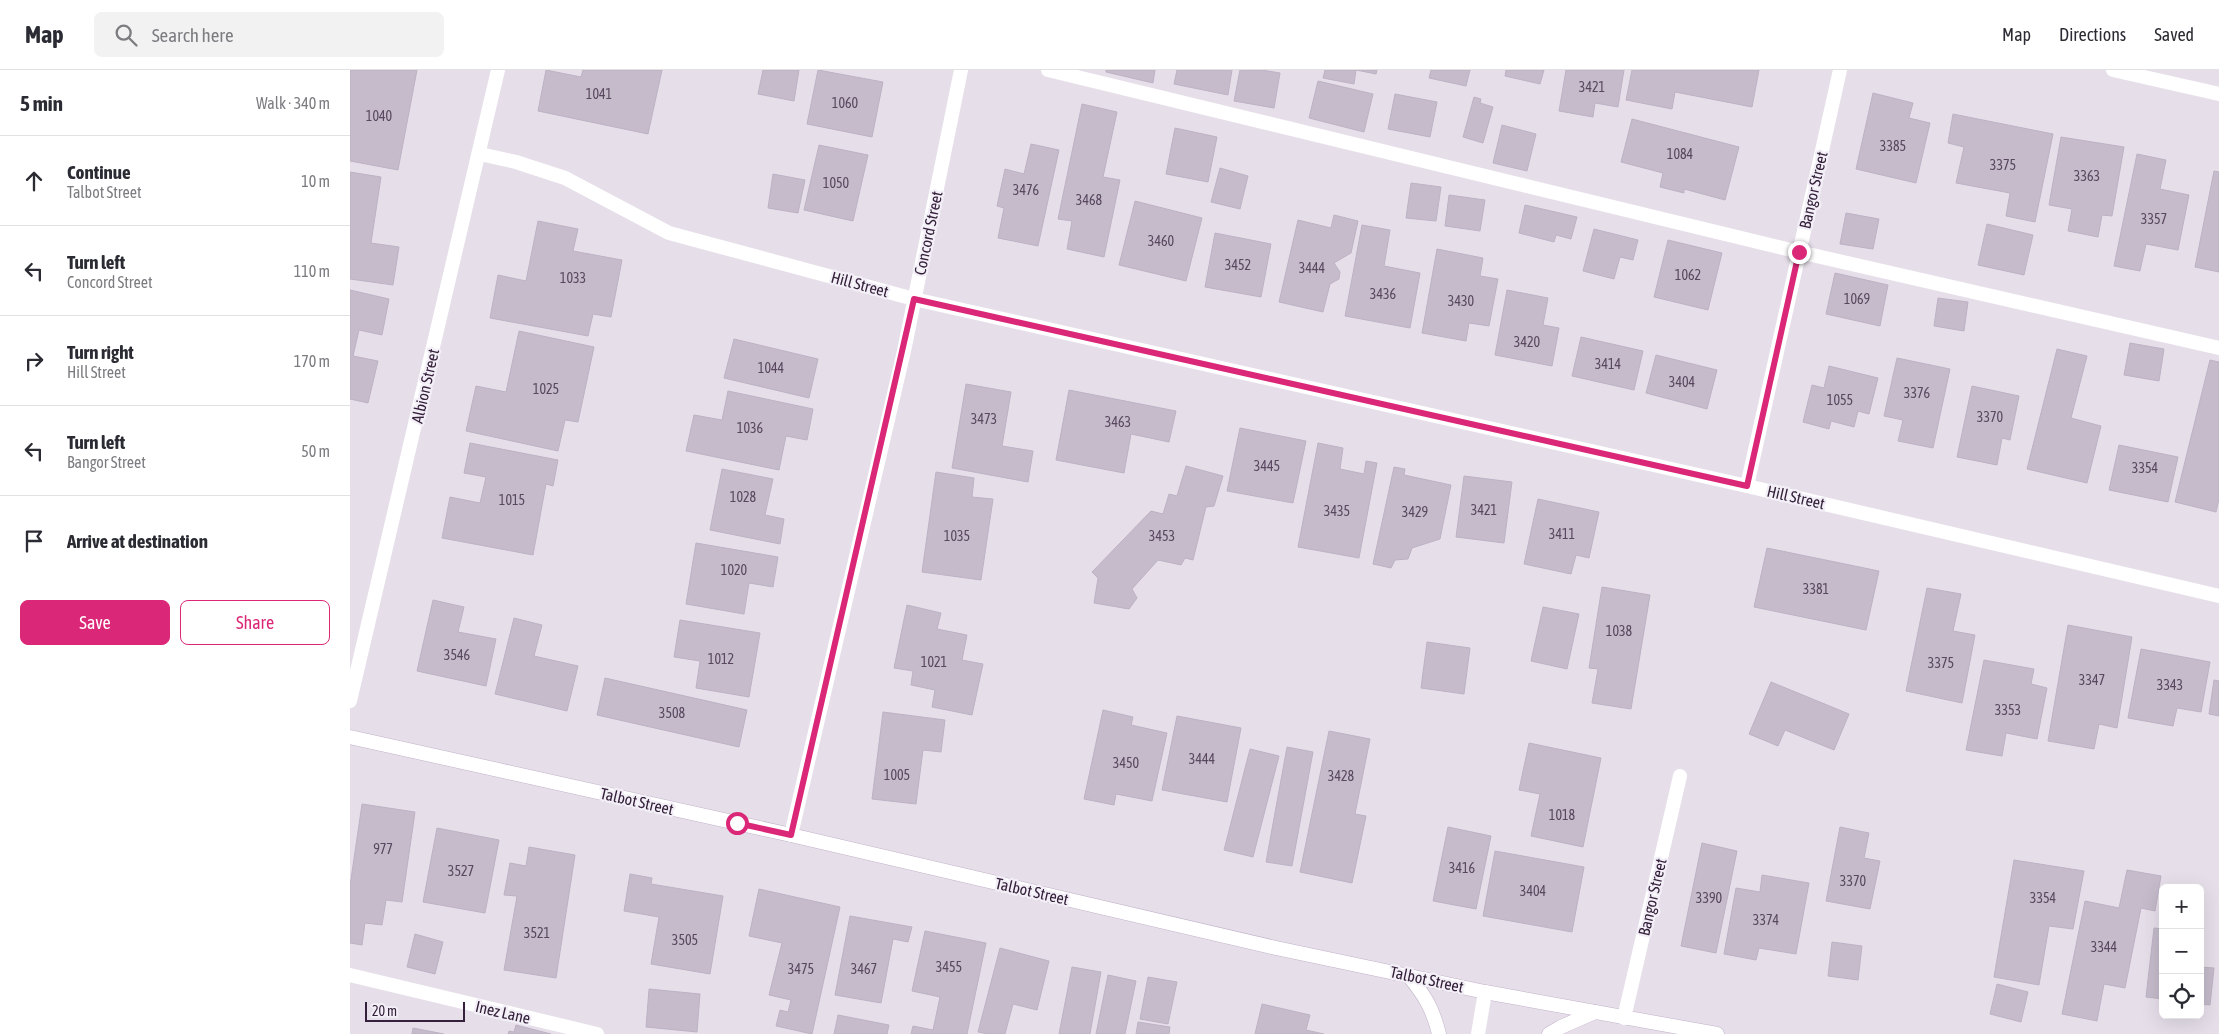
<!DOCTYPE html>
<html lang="en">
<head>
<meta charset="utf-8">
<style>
	:root { --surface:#fff; --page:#f2f2f3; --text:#2b2b33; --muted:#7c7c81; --line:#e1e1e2; --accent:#db2777 }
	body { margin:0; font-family:"Asap Condensed",sans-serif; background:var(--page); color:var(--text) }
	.controls { position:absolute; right:15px; bottom:15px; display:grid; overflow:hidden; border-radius:8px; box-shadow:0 5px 20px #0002 }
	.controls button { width:45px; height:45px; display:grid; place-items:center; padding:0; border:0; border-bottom:1px solid var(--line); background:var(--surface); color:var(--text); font:25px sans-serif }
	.scale { position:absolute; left:15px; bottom:12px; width:100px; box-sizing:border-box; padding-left:5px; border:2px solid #34203a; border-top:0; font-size:14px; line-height:18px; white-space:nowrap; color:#34203a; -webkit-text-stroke:4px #f3eff7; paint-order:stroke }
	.stop { position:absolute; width:15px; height:15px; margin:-11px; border:4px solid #db2777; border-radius:50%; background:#fff }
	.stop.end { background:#db2777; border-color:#fff; box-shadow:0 1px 5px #0008 }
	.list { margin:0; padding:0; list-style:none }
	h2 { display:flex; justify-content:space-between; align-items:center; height:65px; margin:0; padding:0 20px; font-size:21px }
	h2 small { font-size:16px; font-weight:400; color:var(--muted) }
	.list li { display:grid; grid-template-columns:32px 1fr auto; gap:15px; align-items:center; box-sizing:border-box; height:90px; padding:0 20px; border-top:1px solid var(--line) }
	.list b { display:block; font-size:19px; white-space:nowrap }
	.list p { margin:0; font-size:16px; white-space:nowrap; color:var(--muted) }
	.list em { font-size:16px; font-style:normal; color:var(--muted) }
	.actions { display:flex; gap:10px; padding:15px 20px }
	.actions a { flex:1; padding:11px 0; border:1px solid var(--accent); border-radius:8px; text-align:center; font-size:18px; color:var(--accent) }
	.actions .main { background:var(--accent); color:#fff }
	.icon { flex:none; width:28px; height:28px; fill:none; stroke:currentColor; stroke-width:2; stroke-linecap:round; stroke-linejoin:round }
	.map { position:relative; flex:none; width:1869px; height:964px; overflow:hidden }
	header { display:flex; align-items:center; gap:30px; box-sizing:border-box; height:70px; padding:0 25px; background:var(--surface); border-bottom:1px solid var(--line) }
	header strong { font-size:24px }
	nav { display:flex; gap:28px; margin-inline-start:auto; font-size:18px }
	.search { width:350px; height:45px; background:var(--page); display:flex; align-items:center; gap:12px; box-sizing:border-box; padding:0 18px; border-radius:8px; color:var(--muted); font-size:19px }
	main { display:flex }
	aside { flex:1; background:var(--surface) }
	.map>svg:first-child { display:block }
	.building { fill:#c5bbcb; stroke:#bdb2c4 }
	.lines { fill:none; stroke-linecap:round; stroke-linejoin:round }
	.secondary-casing { stroke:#c2b2ca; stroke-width:15 }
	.service { stroke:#fff; stroke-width:14 }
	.minor { stroke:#fff; stroke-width:14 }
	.secondary { stroke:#fff; stroke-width:14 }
	.route { stroke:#db2777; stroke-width:6 }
	.labels { text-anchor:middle; stroke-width:4.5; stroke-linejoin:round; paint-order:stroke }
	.number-label { font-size:14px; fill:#58475e }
	.street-label { font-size:16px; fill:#34203a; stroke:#f3eff7 }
</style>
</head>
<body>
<header>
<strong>Map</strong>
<div class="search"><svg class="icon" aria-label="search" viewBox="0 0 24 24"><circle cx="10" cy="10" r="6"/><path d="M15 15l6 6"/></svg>Search here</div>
<nav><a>Map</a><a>Directions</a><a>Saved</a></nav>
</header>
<main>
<aside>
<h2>5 min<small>Walk · 340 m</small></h2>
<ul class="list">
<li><svg class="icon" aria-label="ahead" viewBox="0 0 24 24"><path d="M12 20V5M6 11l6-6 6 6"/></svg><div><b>Continue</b><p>Talbot Street</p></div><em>10 m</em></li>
<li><svg class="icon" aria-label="left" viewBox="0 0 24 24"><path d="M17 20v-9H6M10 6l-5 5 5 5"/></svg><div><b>Turn left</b><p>Concord Street</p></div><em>110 m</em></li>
<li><svg class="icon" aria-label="right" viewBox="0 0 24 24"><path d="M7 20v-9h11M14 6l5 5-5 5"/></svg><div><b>Turn right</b><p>Hill Street</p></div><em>170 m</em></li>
<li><svg class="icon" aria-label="left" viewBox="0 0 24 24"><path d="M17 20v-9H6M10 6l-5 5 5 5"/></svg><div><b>Turn left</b><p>Bangor Street</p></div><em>50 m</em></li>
<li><svg class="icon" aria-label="arrive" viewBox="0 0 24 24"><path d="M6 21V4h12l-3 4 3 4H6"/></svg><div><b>Arrive at destination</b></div></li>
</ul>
<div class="actions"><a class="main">Save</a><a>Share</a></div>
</aside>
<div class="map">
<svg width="1869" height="964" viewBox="0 0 1869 964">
	<rect width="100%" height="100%" fill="#e6dfea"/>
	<g class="building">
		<path d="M0,0H67L48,100L0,91Z"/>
		<path d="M196,0L231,7L233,0H312L298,64L188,41Z"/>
		<path d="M413,0H449L444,31L408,24Z"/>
		<path d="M468,0L533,12L522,67L457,54Z"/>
		<path d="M756,0H805L803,13L756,2Z"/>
		<path d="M827,0H882L878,25L824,14Z"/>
		<path d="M890,0H912L930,3L924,38L884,31Z"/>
		<path d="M975,0H1027L1026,4L1006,0L1004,14L973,8Z"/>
		<path d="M1081,0H1120L1116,16L1079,8Z"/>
		<path d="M1156,0H1194L1190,14L1155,6Z"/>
		<path d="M1216,0H1274L1268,37L1245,33L1243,47L1209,41Z"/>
		<path d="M1282,0H1409L1402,37L1325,22L1322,39L1276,30Z"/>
		<path d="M968,11L1023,24L1014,62L959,48Z"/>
		<path d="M1523,23L1563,33L1559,48L1580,53L1566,113L1506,99Z"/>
		<path d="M1045,24L1087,32L1080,67L1038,59Z"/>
		<path d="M1124,27L1131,29L1130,33L1143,37L1133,73L1113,67Z"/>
		<path d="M732,34L767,42L753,107L770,110L754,187L717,179L722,151L708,149Z"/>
		<path d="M1603,44L1703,64L1685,152L1656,146L1660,123L1606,113L1614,77L1598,73Z"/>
		<path d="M1282,49L1389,77L1375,130L1334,119V123L1310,117L1313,103L1271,92Z"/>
		<path d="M1152,55L1186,64L1177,101L1143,93Z"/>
		<path d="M825,58L867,67L858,112L816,104Z"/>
		<path d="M1711,67L1774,77L1762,146L1752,145L1748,167L1718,161L1722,139L1699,135Z"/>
		<path d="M681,74L709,80L688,176L648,168L654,138L647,136L655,99L674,104Z"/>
		<path d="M469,75L518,85L503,151L454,140Z"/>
		<path d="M1787,84L1816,90L1810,119L1839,125L1828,180L1796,174L1790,201L1764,196Z"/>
		<path d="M870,98L898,106L890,139L861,132Z"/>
		<path d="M1864,101L1869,102V202L1845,197Z"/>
		<path d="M0,102L31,107L21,173L49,177L43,215L0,209Z"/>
		<path d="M423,104L455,110L448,143L418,138Z"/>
		<path d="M1061,113L1091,117L1086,151L1056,148Z"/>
		<path d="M1099,125L1135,130L1130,161L1095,156Z"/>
		<path d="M785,131L852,148L836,211L769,195Z"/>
		<path d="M1175,135L1227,147L1221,169L1206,165L1204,172L1169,163Z"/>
		<path d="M1496,143L1529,149L1523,179L1490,174Z"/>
		<path d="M984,145L1008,151L1001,183L984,193L990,202L989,209L980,214L973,242L929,232L948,150L981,158Z"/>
		<path d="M188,151L228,159L223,181L272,190L261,247L243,244L238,266L140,248L148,205L176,211Z"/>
		<path d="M1637,154L1683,165L1674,205L1628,195Z"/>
		<path d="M1012,155L1040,160L1034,196L1070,203L1060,258L995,246Z"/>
		<path d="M1244,159L1288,170L1283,190L1270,187L1264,209L1233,201Z"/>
		<path d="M865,163L921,174L911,227L855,217Z"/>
		<path d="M1318,170L1372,183L1358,240L1304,227Z"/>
		<path d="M1087,179L1133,188L1130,206L1148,209L1139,256L1119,253L1116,271L1072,263Z"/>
		<path d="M1485,203L1538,215L1530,256L1476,244Z"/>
		<path d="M0,220L39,229L32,265L9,260L3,286L28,291L18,333L0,329Z"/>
		<path d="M1157,220L1198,228L1193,255L1209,258L1202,296L1145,285Z"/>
		<path d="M1588,228L1618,232L1614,261L1584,256Z"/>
		<path d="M169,261L244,277L228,352L215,350L208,381L116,361L126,316L156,322Z"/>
		<path d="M1231,267L1293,281L1284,320L1222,306Z"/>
		<path d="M384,269L468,289L459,328L374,308Z"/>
		<path d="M1780,273L1814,279L1809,311L1774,305Z"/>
		<path d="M1707,279L1737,286L1721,348L1751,356L1737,413L1677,399Z"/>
		<path d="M1306,285L1367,300L1357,339L1296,323Z"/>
		<path d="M1547,288L1600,299L1583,378L1548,371L1553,350L1534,346Z"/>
		<path d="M1860,290L1869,292V429L1866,442L1825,432Z"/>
		<path d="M1479,296L1528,308L1519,344L1508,341L1504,357L1481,351L1479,359L1453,352L1462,315L1474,318Z"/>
		<path d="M616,314L661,322L652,376L683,381L678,412L602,398Z"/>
		<path d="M1622,316L1669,326L1660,370L1652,368L1647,395L1607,387Z"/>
		<path d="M719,320L826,341L819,372L781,364L774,403L706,390Z"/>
		<path d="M378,321L463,339L457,370L436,366L429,400L336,381L344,345L372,350Z"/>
		<path d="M890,358L956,371L943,433L877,421Z"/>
		<path d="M120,373L208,390L203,416L196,414L183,485L92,468L100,427L130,433L136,407L114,403Z"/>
		<path d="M968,373L993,378L990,399L1014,404L1016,391L1027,393L1009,488L948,477Z"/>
		<path d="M1769,375L1828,387L1818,432L1759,420Z"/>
		<path d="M836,396L873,406L864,436L856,437L843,490L835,488L831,495L808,490L782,519L787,528L779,539L744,533L748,508L742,502L801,441L813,444L819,424L827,426Z"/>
		<path d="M1044,397L1055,399L1054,405L1101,415L1090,469L1062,478L1058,489L1045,490L1041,498L1023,494Z"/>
		<path d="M372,399L423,409L415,445L434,449L430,474L360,460Z"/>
		<path d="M586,402L624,408L622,427L643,429L631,510L572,502Z"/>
		<path d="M1114,406L1162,412L1154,473L1106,467Z"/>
		<path d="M1188,429L1249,442L1239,488L1226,485L1221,504L1174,494Z"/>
		<path d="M346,473L428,487L423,517L399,513L394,544L336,534Z"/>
		<path d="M1417,478L1529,501L1516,560L1404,537Z"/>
		<path d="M1252,517L1300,525L1281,639L1242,633L1248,599L1239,598Z"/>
		<path d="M1577,518L1611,524L1603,561L1625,565L1612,633L1556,621Z"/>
		<path d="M83,530L114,537L108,562L146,569L136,616L67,601Z"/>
		<path d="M557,535L591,543L587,559L617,565L612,590L633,594L622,645L582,637L585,620L561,615L563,601L544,598Z"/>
		<path d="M1193,537L1229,544L1217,599L1181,591Z"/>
		<path d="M164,548L192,555L184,586L228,596L217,641L145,624Z"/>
		<path d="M330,550L410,563L399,627L346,618L350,591L324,587Z"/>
		<path d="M1718,555L1782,567L1767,658L1749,654L1744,679L1698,671Z"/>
		<path d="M1077,572L1120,578L1114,624L1071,618Z"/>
		<path d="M1791,579L1860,592L1851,642L1827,638L1823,656L1778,648Z"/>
		<path d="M1634,590L1684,599L1681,614L1697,618L1687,669L1656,663L1652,686L1616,680Z"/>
		<path d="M255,608L397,640L389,677L247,645Z"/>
		<path d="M1864,610L1869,611V646L1859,644Z"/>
		<path d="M1421,612L1499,644L1484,680L1435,660L1428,676L1399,664Z"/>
		<path d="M753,640L783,647L781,655L817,663L802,731L766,724L764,735L734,729Z"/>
		<path d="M533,642L595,650L591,682L573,680L566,734L522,729Z"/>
		<path d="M827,646L891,658L877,732L812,720Z"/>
		<path d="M979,661L1020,669L1005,744L1016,746L1002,813L950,802Z"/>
		<path d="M1179,673L1251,688L1233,777L1181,766L1190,724L1169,720Z"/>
		<path d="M937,677L963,682L942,796L916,792Z"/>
		<path d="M900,679L929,686L903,787L874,780Z"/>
		<path d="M12,734L65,742L52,832L36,830L32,855L15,853L12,875L0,873V816Z"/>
		<path d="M1098,757L1141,766L1126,839L1083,831Z"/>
		<path d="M1490,757L1519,763L1514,788L1530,791L1520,839L1476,831Z"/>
		<path d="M87,758L149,770L135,843L73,832Z"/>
		<path d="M1352,773L1387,781L1366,883L1331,876Z"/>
		<path d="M179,777L225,785L206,908L154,900L167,826L154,825L160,793L176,796Z"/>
		<path d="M1145,781L1234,797L1222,862L1133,846Z"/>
		<path d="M1664,790L1734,801L1723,859L1699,856L1689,915L1644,907Z"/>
		<path d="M1777,800L1811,806L1805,841L1791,838L1775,918L1754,914L1747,951L1712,944L1735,831L1769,838Z"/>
		<path d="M280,804L302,808L301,814L373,826L360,904L301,894L309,847L274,841Z"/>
		<path d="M1412,805L1459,813L1446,884L1409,878L1406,890L1374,884L1386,818L1410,822Z"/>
		<path d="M409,819L490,837L462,964L426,956L430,940L438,942L441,930L419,925L432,873L399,866Z"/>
		<path d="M500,846L562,857L558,872L543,869L531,933L485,925Z"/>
		<path d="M1804,858L1813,859V929L1796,927Z"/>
		<path d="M575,861L636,873L617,964H561L563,956L583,960L590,927L562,921Z"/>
		<path d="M65,864L93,872L85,904L57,897Z"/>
		<path d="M1482,872L1512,876L1508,910L1478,906Z"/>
		<path d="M650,878L699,891L687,940L663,934L655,964H638L628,962Z"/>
		<path d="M722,897L751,902L740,964H709Z"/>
		<path d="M1850,897L1864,898L1860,935L1850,934Z"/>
		<path d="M758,905L786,911L775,964H746Z"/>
		<path d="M798,907L827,912L818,954L790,949Z"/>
		<path d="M1647,914L1678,922L1671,952L1640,944Z"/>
		<path d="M299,919L350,924L347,962L296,957Z"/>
		<path d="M912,934L960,945L956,960L974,964H905Z"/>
		<path d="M488,945L539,955L537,964H484Z"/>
		<path d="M788,952L820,957L819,964H786Z"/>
		<path d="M166,955L201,964H158L159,961L164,962Z"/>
		<path d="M63,958L94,964H62Z"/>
	</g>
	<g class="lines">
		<defs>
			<g id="secondary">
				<path d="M0,667L441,765L926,878L1135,922L1367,964"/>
				<path d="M1059,906C1075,926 1083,939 1089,964"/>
				<path d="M1199,964L1211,957L1245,942"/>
			</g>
		</defs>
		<use href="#secondary" class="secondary-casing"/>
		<path class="service" d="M698,0L1449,182L1869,278"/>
		<g class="minor">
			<path d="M1763,0L1869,24"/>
			<path d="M130,84L166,92L215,108L319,163L564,229L1397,416L1869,526"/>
			<path d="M1397,416L1490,0"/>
			<path d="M0,631L148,0"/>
			<path d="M441,765L554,281L611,0"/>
			<path d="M0,905L247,964"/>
			<path d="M1274,948L1330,706"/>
			<path d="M1128,964L1135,922"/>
		</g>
		<use href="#secondary" class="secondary"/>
	</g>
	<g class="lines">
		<path class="route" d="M387,753L441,765L564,229L1397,416L1449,182"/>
	</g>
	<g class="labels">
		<g class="number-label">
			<text x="1242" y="22">3421</text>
			<text x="249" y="29">1041</text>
			<text x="495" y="38">1060</text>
			<text x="29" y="51">1040</text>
			<text x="1543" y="81">3385</text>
			<text x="1330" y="89">1084</text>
			<text x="1653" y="100">3375</text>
			<text x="1737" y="111">3363</text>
			<text x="486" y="118">1050</text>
			<text x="676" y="125">3476</text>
			<text x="739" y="135">3468</text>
			<text x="1804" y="154">3357</text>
			<text x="811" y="176">3460</text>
			<text x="888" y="200">3452</text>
			<text x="962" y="203">3444</text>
			<text x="1338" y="210">1062</text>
			<text x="223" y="213">1033</text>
			<text x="1033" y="229">3436</text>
			<text x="1507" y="234">1069</text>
			<text x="1111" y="236">3430</text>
			<text x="1177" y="277">3420</text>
			<text x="1258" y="299">3414</text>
			<text x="421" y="303">1044</text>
			<text x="1332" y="317">3404</text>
			<text x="196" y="324">1025</text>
			<text x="1567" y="328">3376</text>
			<text x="1490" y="335">1055</text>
			<text x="1640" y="352">3370</text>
			<text x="634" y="354">3473</text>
			<text x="768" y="357">3463</text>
			<text x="400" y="363">1036</text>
			<text x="917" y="401">3445</text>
			<text x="1795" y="403">3354</text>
			<text x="393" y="432">1028</text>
			<text x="162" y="435">1015</text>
			<text x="1134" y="445">3421</text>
			<text x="987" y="446">3435</text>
			<text x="1065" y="447">3429</text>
			<text x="1212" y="469">3411</text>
			<text x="607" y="471">1035</text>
			<text x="812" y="471">3453</text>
			<text x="384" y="505">1020</text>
			<text x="1466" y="524">3381</text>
			<text x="1269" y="566">1038</text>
			<text x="107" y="590">3546</text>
			<text x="371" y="594">1012</text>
			<text x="584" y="597">1021</text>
			<text x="1591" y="598">3375</text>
			<text x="1742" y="615">3347</text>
			<text x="1820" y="620">3343</text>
			<text x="1658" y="645">3353</text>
			<text x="322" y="648">3508</text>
			<text x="852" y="694">3444</text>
			<text x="776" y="698">3450</text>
			<text x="547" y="710">1005</text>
			<text x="991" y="711">3428</text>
			<text x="1212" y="750">1018</text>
			<text x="33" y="784">977</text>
			<text x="1112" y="803">3416</text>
			<text x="111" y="806">3527</text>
			<text x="1503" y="816">3370</text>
			<text x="1183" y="826">3404</text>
			<text x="1359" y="833">3390</text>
			<text x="1693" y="833">3354</text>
			<text x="1416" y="855">3374</text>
			<text x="187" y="868">3521</text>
			<text x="335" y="875">3505</text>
			<text x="1754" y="882">3344</text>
			<text x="599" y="902">3455</text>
			<text x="451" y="904">3475</text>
			<text x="514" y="904">3467</text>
		</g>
		<g class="street-label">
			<text transform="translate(1463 120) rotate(-77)" y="6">Bangor Street</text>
			<text transform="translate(578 163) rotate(-78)" y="6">Concord Street</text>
			<text transform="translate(510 214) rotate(15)" y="6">Hill Street</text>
			<text transform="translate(75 316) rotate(-77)" y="6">Albion Street</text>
			<text transform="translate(1446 427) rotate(13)" y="6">Hill Street</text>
			<text transform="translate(287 731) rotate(13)" y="6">Talbot Street</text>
			<text transform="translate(682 821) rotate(13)" y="6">Talbot Street</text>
			<text transform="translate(1302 827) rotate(-77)" y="6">Bangor Street</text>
			<text transform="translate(1077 909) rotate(12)" y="6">Talbot Street</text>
			<text transform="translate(153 942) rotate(13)" y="6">Inez Lane</text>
		</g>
	</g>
</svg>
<div class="controls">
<button>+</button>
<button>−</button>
<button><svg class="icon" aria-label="locate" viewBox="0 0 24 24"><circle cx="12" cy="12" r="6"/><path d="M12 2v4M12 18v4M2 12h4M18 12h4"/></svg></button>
</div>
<div class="scale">20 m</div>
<div class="stop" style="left:387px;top:753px"></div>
<div class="stop end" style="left:1449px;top:182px"></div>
</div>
</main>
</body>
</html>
